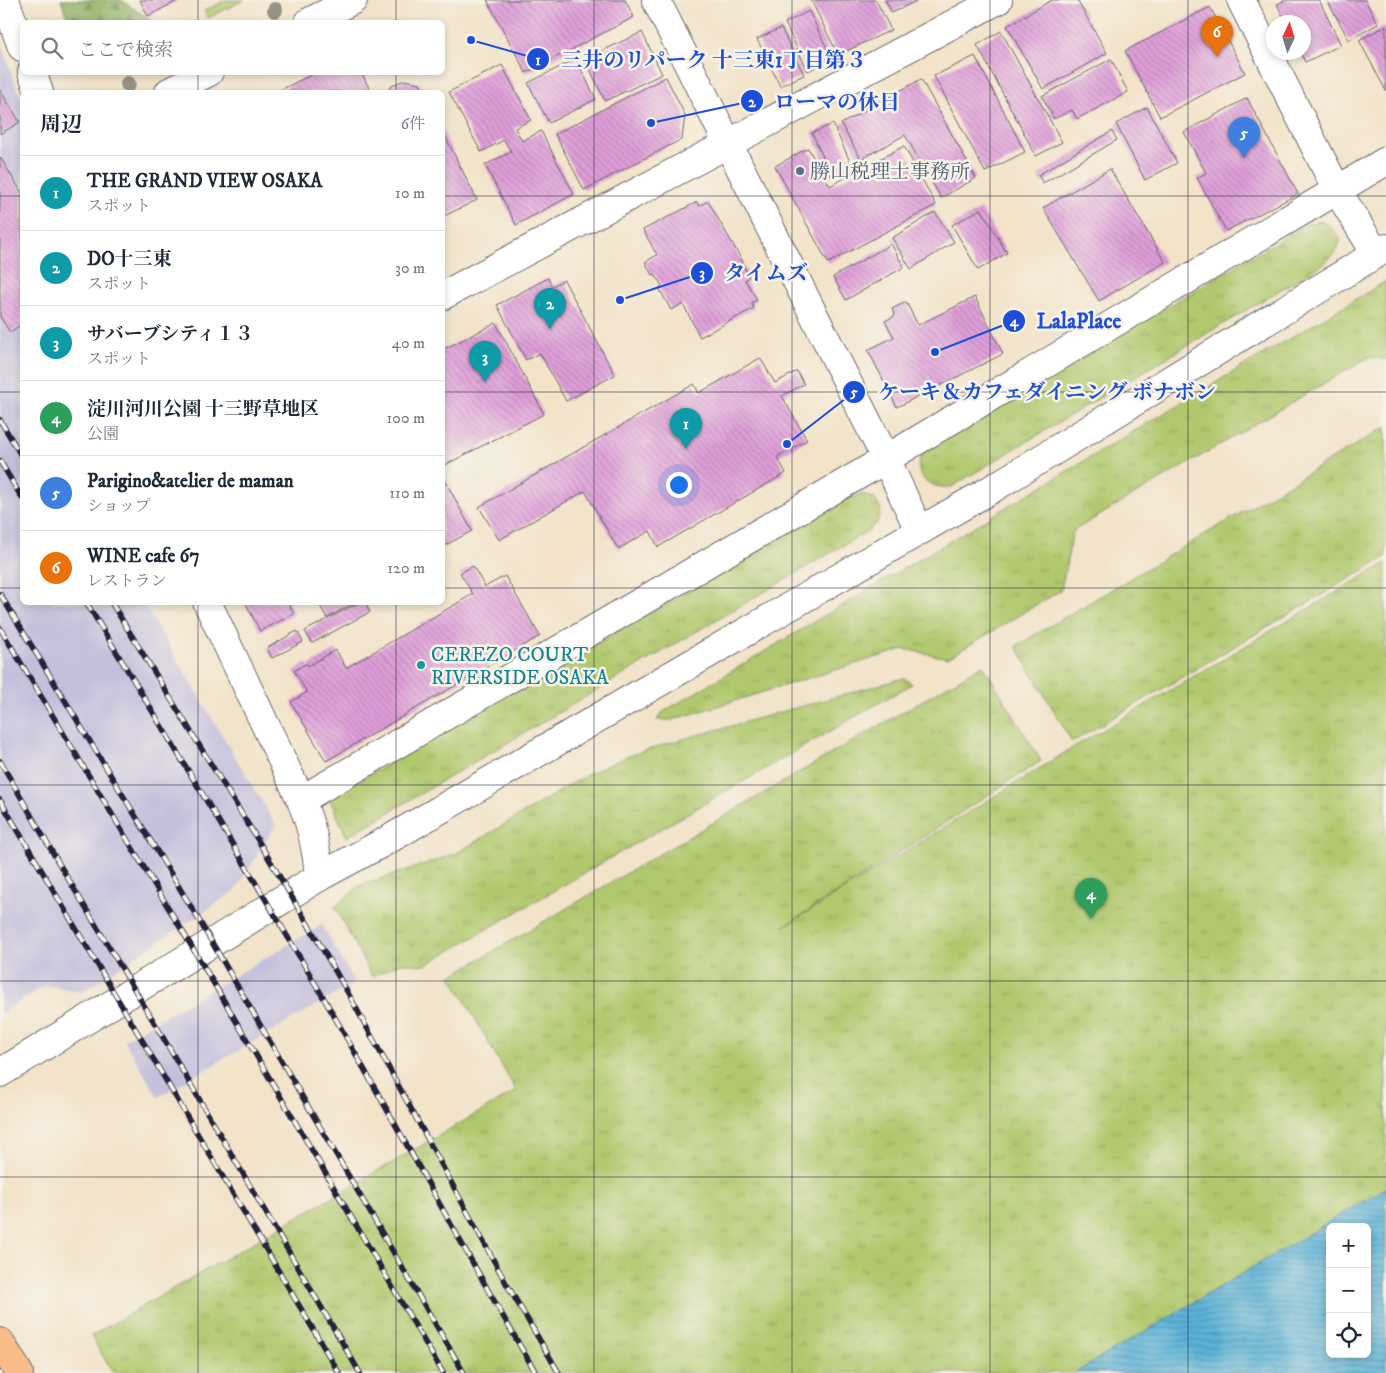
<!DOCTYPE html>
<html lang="ja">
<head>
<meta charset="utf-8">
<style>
	:root { --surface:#fff; --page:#f6f6f7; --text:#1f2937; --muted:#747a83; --line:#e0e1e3; --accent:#0b8043 }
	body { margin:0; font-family:"IM FELL DW Pica","Noto Serif JP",serif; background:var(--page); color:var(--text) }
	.controls { position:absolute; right:15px; bottom:15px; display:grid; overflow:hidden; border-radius:8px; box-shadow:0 2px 8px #0003 }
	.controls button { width:45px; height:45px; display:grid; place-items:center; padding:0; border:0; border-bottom:1px solid var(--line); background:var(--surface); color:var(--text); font:25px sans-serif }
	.compass { position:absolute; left:1266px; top:15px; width:45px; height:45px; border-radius:50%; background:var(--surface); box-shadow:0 2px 8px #0003; rotate:4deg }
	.you { position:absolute; left:678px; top:484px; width:18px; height:18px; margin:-12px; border:4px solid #fff; border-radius:50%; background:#1a73e8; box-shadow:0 0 0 8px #1a73e833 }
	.badge { display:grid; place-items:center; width:32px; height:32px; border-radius:50%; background:var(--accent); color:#fff; font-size:16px; font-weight:700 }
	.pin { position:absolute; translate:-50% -41px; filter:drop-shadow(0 1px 2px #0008) }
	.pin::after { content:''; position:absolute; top:26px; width:18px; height:15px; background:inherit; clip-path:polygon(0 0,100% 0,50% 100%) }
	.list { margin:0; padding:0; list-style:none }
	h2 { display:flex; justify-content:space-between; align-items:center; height:65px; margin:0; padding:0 20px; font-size:21px }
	h2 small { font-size:16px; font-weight:400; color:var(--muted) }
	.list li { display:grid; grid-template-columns:32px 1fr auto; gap:15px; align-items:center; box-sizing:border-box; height:75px; padding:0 20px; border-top:1px solid var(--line) }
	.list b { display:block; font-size:19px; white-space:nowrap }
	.list p { margin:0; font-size:16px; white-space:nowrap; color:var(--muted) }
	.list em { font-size:16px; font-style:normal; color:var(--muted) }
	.icon { flex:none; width:28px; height:28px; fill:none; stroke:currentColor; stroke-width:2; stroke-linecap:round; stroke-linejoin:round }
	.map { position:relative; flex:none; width:1386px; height:1373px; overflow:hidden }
	.search { position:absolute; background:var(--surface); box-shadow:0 2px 8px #0003; left:20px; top:20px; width:425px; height:55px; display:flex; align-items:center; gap:12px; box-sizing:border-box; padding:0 18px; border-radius:8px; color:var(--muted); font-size:19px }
	.panel { position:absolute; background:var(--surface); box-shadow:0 2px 8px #0003; left:20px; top:90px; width:425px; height:515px; border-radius:8px }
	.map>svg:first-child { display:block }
	.railway { fill:#c4c0db }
	.grass { fill:url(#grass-tufts); stroke:#6a7654 }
	.forest { fill:url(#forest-firs); stroke:#57684e }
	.garden { fill:#b1c96e; stroke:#6a7654 }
	.water { fill:url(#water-rules); stroke:#3e6a89; fill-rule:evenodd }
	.building { fill:url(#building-back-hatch) }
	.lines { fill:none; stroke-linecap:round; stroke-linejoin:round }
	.minor-casing { stroke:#6b666d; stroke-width:30 }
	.tertiary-casing { stroke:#6b666d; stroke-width:30 }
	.trunk-casing { stroke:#6b666d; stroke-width:30 }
	.minor { stroke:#fff; stroke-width:28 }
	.tertiary { stroke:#fff; stroke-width:28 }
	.trunk { stroke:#f9bc89; stroke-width:28 }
	.rail-casing { stroke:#22223b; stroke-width:5.5 }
	.rail { stroke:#f7f3e8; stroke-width:4; stroke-dasharray:11; stroke-linecap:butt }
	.tree { fill:#979483 }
	.grid { fill:none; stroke:#22223b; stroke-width:1; stroke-opacity:0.55 }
	.service-dot { fill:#5c6f8a; stroke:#f7f3e8; stroke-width:2 }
	.culture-dot { fill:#0f9aa8; stroke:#f7f3e8; stroke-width:2 }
	.labels { text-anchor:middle; stroke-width:5; stroke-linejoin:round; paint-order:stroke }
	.service-label { font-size:20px; fill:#4e5e75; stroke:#f7f3e8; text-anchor:start }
	.culture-label { font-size:20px; fill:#0d838f; stroke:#f7f3e8; text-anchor:start }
	.leader { fill:none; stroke:#1d4ed8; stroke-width:2 }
	.callout-dot { fill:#1d4ed8; stroke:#f7f3e8; stroke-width:2 }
	.mark-label { font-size:15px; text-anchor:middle; font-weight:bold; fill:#fff }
	.callout-label { font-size:21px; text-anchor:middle; font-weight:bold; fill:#1d4ed8; stroke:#f7f3e8; stroke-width:5; stroke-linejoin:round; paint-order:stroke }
</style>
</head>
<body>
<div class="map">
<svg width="1386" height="1373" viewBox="0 0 1386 1373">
	<defs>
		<pattern id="grass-tufts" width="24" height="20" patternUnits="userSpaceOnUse" patternTransform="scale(1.25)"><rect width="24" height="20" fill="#b1c96e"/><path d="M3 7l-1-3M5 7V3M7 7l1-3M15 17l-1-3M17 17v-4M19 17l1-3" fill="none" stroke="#98ac60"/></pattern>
		<pattern id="forest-firs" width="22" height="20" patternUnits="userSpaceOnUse" patternTransform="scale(1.25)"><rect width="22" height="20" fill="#8cad61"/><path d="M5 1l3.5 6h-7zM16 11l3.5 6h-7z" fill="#728c51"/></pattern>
		<pattern id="water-rules" width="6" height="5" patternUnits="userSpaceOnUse" patternTransform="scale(1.25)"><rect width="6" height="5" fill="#5ab2d7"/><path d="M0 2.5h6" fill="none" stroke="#4a90b0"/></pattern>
		<pattern id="building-back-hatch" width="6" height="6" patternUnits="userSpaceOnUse" patternTransform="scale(1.25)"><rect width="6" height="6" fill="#e09fda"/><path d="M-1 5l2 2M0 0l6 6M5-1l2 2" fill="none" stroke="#b581b2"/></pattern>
	</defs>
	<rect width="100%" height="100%" fill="#f7f3e8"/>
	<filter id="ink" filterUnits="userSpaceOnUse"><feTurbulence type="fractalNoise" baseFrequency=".02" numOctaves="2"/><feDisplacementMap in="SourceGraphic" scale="10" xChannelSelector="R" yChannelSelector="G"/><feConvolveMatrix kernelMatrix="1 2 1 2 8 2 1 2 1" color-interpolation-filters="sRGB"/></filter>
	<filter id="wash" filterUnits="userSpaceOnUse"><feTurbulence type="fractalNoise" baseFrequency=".0096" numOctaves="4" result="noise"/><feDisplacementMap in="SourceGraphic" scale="20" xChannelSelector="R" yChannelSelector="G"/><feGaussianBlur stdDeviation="1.12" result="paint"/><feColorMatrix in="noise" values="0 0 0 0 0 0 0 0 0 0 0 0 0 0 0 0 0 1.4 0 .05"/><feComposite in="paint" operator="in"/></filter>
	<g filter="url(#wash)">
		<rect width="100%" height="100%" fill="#f2e3c9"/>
		<g class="railway">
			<path d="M0,43L22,100V602L143,603L276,825L235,891L82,992L46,985L0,1014Z"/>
			<path d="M322,925L355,983L158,1097L124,1040Z"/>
		</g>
		<g class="grass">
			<path d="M1320,221L1331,227L1341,240L1334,254L1325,263L951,487C924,490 907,468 928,448L1309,223Z"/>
			<path d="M1386,281V360L1369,357L1073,531L1061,590L948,658L904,649L672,720H657L663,712Z"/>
			<path d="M1386,427V557L1072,742L1016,646Z"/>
			<path d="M862,494L874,498L881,509L877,523L866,532L347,837L329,798L848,499Z"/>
			<path d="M1386,563V1188L1075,1373H113L91,1336L516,1091L451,976L983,665L1041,761L783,927L1074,747Z"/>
			<path d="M904,678L912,684L425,965L400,963L372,977L335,907L359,886L455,854L592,772L628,756L669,743Z"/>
		</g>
		<path class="forest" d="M61,0H121L147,17L150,22H69Z"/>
		<path class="garden" d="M226,0H244L208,18L204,11Z"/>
		<path class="water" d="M1386,1188V1373H1075ZM1330,1227H1367V1354H1330Z"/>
		<g id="blocks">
			<g class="building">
				<path d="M140,0H179L148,16Z"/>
				<path d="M487,0H625L634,17L526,73Z"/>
				<path d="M811,0H876L891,30L838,55Z"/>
				<path d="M885,0H918L892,13Z"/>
				<path d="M1052,0H1077L1107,53L1043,89L1007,26Z"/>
				<path d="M1286,0H1319L1341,45L1305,62L1300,52H1304V22H1286L1277,4Z"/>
				<path d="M1327,0H1365L1378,24L1349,40Z"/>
				<path d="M1210,7L1245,73L1160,117L1125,51Z"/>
				<path d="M809,11L832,59L808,71L785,23Z"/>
				<path d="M1386,26V91L1359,40Z"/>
				<path d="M781,28L804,75L780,86L757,39Z"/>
				<path d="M1001,31L1062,142L1036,156L977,45Z"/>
				<path d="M642,32L662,74L605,101L585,59Z"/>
				<path d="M975,56L1025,152L985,172L934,76Z"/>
				<path d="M576,59L596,99L549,123L528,83Z"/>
				<path d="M1111,59L1128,92L1077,119L1072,110L1054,119L1042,96Z"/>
				<path d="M502,65L531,120L515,128L522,141L541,131L574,194L516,225L485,165L511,152L504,140L481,152L449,92Z"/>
				<path d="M317,72H361L371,92H276Z"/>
				<path d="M666,77L685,115L682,139L584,190L555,134Z"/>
				<path d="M921,79L976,178L941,198L905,135L861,159L841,124Z"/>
				<path d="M404,80L420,83L424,92H387L391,86Z"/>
				<path d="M0,90L20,122L0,134Z"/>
				<path d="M1247,98L1298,194L1226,231L1197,178L1206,173L1184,132Z"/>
				<path d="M1147,107L1177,163L1145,180L1116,124Z"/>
				<path d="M833,124L853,168L832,177L812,133Z"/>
				<path d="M442,130L477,200L442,217Z"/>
				<path d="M1112,131L1117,140L1043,183L1038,175Z"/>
				<path d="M904,146L936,205L828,263L775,166L808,148L830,186Z"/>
				<path d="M0,157L22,193V324L10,332L0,317Z"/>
				<path d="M1110,169L1165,262L1099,301L1043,208Z"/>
				<path d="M708,201L743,262L742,263L749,277L745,280L757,300L751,303L754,308L700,337L683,304L671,310L659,288L662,286L655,274L652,275L645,262L657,255L643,230L697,202L699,206Z"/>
				<path d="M981,209L1007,253L978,270L952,225Z"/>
				<path d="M935,212L954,242L911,269L892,238Z"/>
				<path d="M891,244L904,267L846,300L833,277Z"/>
				<path d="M548,278L552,286L564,280L615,375L566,401L540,353L526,360L497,305Z"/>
				<path d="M975,297L1003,354L897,407L868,350L894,337L885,321L895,316L892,309L906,302L918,325Z"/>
				<path d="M496,323L544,414L445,465L442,459V350Z"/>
				<path d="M760,358L775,383L797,371L804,384L782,396L807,440L777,457L786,473L658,547L650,531L618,549L585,491L499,540L479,507L694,384L699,393Z"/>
				<path d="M445,480L472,531L442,547V481Z"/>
				<path d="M473,566L485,587L505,576L540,636L326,761L291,702L307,692L294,671L307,663L308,666L336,650L346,668L473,594L460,573Z"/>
				<path d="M245,602H288L294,614L260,631Z"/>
				<path d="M318,602H356L327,618Z"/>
				<path d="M360,602H365L370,612L312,643L305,631Z"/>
				<path d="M297,631L303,642L272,658L267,648Z"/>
			</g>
		</g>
	</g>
	<g filter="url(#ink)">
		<use href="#blocks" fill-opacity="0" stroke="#6b666d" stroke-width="1"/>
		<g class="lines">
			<defs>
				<g id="minor">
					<path d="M5,0L22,47"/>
					<path d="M656,0L886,459L919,530"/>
					<path d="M32,72L39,92"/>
					<path d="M207,602L301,800C312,826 317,848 319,877"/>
					<path d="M301,800L886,459L1386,161"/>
					<path d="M0,1073L319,877L386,841L990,490L1376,254L1337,190L1241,0"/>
				</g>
				<g id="tertiary">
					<path d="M309,22L353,0"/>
					<path d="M169,92L209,72"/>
					<path d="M1376,254L1386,248"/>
					<path d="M442,296L998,0"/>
				</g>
				<path id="trunk" d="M0,1342L19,1373"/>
			</defs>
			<use href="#minor" class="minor-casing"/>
			<use href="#tertiary" class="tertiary-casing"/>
			<use href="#trunk" class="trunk-casing"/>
			<use href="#minor" class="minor"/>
			<use href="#tertiary" class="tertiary"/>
			<use href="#trunk" class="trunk"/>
			<defs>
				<g id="rail">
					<path d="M0,420L22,457"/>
					<path d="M0,461L22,498"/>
					<path d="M0,594L193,910L464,1373"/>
					<path d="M86,602C167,735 248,868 326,1002C397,1125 464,1251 536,1373"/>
					<path d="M111,602L259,842L312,931L348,993L506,1283L559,1373"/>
					<path d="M0,628L213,982L443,1373"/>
					<path d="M0,761L61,867L151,1017L360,1373"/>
					<path d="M0,800L339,1373"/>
				</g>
			</defs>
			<use href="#rail" class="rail-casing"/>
			<use href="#rail" class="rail"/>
		</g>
		<g class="tree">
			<circle cx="275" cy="10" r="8"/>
			<circle cx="128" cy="84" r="8"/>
		</g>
	</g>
	<path class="grid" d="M198,0V22M396,0V22M594,0V1373M792,0V1373M990,0V1373M1188,0V1373M198,72V92M396,72V92M0,196H22M442,196H1386M0,392H22M442,392H1386M0,588H22M442,588H1386M198,602V1373M396,602V1373M0,785H1386M0,981H1386M0,1177H1386"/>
	<circle class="service-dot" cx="800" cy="171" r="5"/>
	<circle class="culture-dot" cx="421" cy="665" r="5"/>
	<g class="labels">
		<g class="service-label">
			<text x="810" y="178">勝山税理士事務所</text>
		</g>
		<g class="culture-label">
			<text x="431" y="661">CEREZO COURT<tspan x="431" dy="23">RIVERSIDE OSAKA</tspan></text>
		</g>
	</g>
	<path class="leader" d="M471 40L538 59M651 123L752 101M620 300L702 273M935 352L1014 321M787 444L854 392"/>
	<g class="callout-dot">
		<circle cx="471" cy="40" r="5"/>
		<circle cx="651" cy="123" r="5"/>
		<circle cx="620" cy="300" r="5"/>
		<circle cx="935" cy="352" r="5"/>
		<circle cx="787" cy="444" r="5"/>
		<circle cx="538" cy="59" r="12"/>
		<circle cx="752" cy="101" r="12"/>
		<circle cx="702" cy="273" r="12"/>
		<circle cx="1014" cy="321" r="12"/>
		<circle cx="854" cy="392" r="12"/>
	</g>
	<g class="mark-label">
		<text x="538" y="65">1</text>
		<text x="752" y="107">2</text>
		<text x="702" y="278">3</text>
		<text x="1014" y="326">4</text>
		<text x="854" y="397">5</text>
	</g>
	<g class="callout-label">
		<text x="714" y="67">三井のリパーク 十三東1丁目第３</text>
		<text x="837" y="109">ローマの休日</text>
		<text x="766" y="280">タイムズ</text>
		<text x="1079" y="328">LalaPlace</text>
		<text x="1047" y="399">ケーキ＆カフェダイニング ボナボン</text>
	</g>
</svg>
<div class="controls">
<button>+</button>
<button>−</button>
<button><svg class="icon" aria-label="locate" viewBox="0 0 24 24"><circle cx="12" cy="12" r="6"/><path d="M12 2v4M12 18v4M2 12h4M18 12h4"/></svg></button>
</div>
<svg class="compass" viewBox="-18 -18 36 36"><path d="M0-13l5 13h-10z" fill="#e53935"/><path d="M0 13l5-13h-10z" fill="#747a83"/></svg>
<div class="you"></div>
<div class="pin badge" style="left:686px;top:449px;background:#0f9aa8">1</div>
<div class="pin badge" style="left:550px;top:329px;background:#0f9aa8">2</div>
<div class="pin badge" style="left:485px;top:382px;background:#0f9aa8">3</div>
<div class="pin badge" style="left:1091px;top:919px;background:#2e9e5b">4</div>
<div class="pin badge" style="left:1244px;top:158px;background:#3f7fe0">5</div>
<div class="pin badge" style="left:1217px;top:57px;background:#e8710a">6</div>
<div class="search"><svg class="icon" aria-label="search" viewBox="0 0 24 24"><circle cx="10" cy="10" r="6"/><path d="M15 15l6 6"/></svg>ここで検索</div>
<section class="panel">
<h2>周辺<small>6件</small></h2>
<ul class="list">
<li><span class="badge" style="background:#0f9aa8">1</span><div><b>THE GRAND VIEW OSAKA</b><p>スポット</p></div><em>10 m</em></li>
<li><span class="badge" style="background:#0f9aa8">2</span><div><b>DO十三東</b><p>スポット</p></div><em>30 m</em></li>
<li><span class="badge" style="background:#0f9aa8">3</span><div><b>サバーブシティ１３</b><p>スポット</p></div><em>40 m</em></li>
<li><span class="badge" style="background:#2e9e5b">4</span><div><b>淀川河川公園 十三野草地区</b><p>公園</p></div><em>100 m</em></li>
<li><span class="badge" style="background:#3f7fe0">5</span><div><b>Parigino&amp;atelier de maman</b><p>ショップ</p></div><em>110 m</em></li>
<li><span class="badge" style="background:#e8710a">6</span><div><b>WINE cafe 67</b><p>レストラン</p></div><em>120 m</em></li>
</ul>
</section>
</div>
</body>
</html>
